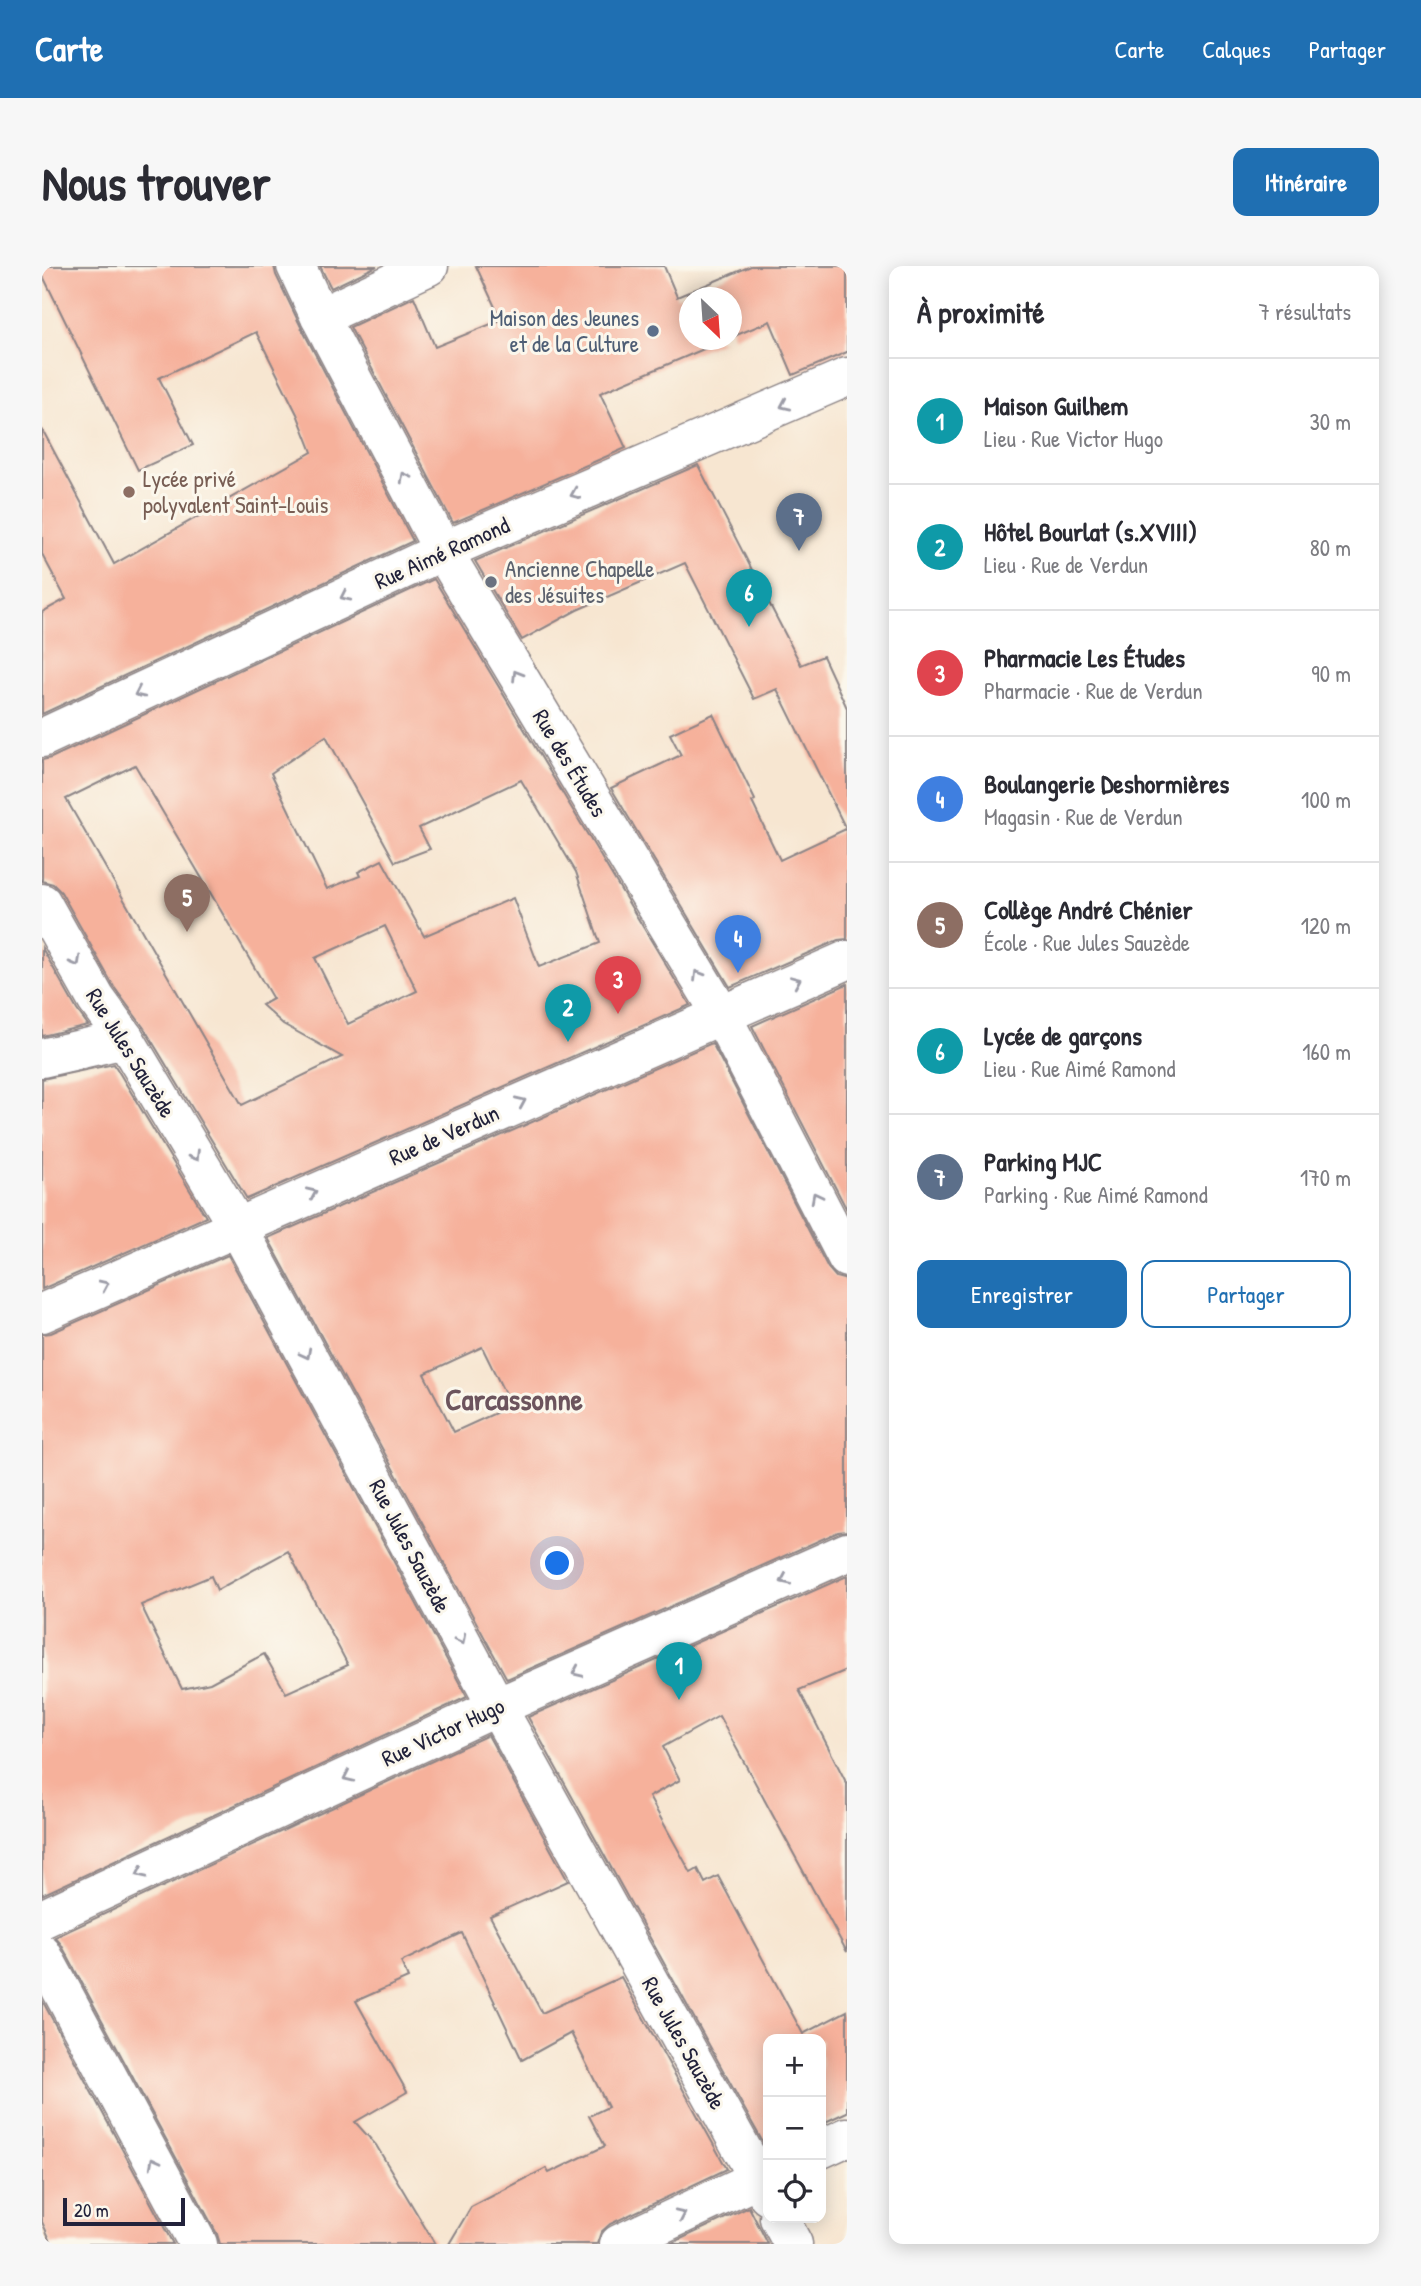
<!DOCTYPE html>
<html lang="fr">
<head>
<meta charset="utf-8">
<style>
	:root { --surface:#fff; --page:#f7f7f7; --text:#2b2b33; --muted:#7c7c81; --line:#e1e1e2; --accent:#1f6fb2 }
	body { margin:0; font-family:"Patrick Hand",sans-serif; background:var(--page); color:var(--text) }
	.controls { position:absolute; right:21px; bottom:21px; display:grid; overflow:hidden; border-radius:14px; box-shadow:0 4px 18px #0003 }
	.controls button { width:63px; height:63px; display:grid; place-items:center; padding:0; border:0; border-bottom:2px solid var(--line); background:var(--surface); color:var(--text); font:35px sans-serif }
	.compass { position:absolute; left:637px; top:21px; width:63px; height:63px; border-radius:50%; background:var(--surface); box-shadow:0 4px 18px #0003; rotate:155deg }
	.scale { position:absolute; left:21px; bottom:18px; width:122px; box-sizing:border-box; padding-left:7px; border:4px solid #22223b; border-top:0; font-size:19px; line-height:24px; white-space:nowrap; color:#22223b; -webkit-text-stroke:5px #fbf7ec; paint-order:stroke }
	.you { position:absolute; left:516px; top:1298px; width:24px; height:24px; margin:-18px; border:5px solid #fff; border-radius:50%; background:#1a73e8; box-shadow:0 0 0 10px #1a73e833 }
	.badge { display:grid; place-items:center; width:46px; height:46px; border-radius:50%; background:var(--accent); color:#fff; font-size:23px; font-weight:700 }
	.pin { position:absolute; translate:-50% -58px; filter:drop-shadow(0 2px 4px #0008) }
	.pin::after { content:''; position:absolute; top:37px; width:24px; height:21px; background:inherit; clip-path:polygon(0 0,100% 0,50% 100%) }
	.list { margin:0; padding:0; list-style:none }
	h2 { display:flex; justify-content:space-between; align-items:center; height:91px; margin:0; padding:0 28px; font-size:30px }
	h2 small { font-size:23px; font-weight:400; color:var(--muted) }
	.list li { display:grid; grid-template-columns:46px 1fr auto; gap:21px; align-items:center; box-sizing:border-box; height:126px; padding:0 28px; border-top:2px solid var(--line) }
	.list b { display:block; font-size:26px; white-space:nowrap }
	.list p { margin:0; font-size:23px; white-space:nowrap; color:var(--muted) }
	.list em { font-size:23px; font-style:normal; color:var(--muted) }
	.actions { display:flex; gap:14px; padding:21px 28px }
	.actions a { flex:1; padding:16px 0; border:2px solid var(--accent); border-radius:14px; text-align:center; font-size:24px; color:var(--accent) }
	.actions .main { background:var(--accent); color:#fff }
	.icon { flex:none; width:38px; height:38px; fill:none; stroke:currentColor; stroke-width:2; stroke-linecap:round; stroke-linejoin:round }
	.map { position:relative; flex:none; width:805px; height:1978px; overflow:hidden; border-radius:14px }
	header { display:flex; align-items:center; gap:42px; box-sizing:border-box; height:98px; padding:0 35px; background:var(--accent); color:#fff }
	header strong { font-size:33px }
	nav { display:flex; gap:38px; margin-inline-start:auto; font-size:24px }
	.intro { display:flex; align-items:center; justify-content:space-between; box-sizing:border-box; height:168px; padding:0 42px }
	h1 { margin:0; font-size:49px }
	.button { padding:18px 32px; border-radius:14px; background:var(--accent); color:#fff; font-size:24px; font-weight:700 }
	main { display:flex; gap:42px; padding:0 42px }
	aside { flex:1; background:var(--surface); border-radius:14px; box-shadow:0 4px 18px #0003 }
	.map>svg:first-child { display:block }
	.building { fill:#f6b19b; fill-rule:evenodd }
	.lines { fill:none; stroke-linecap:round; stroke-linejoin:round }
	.street-casing { stroke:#8c8486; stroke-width:41 }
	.street { stroke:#fff; stroke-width:38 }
	.oneway { stroke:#9c9ca7 }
	.service-dot { fill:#5c6f8a; stroke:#fbf7ec; stroke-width:2.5 }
	.education-dot { fill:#8d6e63; stroke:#fbf7ec; stroke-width:2.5 }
	.worship-dot { fill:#6b7280; stroke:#fbf7ec; stroke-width:2.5 }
	.labels { text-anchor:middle; stroke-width:6; stroke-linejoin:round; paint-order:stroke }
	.service-label { font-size:23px; fill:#4e5e75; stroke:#fbf7ec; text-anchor:end }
	.education-label { font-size:23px; fill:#785e54; stroke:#fbf7ec; text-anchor:start }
	.street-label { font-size:23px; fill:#22223b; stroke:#fbf7ec }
	.worship-label { font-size:23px; fill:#5b616d; stroke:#fbf7ec; text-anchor:start }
	.district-label { font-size:30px; font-weight:bold; fill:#6c545d; stroke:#fbf7ec }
</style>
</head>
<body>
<header>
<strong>Carte</strong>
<nav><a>Carte</a><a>Calques</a><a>Partager</a></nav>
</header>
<div class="intro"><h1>Nous trouver</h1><a class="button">Itinéraire</a></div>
<main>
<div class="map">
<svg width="805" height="1978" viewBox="0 0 805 1978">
	<rect width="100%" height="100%" fill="#fbf7ec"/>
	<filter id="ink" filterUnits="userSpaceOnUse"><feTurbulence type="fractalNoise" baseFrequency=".0143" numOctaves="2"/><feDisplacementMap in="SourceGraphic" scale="14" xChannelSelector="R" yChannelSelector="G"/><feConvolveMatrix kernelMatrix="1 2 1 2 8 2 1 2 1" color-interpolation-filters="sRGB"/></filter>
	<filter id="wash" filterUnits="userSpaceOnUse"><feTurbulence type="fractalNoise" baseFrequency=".00686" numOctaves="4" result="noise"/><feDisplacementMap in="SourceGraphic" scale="28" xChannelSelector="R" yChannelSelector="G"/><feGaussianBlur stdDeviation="1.57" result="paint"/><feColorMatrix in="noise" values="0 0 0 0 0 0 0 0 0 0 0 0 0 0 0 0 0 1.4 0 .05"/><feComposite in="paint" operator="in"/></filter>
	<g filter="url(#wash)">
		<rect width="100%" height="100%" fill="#f7e6d1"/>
		<g id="blocks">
			<g class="building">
				<path d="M0,0H232L234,9L259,61L371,275L0,448V346L24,333L0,288V163L72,298L270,186L255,148L214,66L117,112L151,179L96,204L0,8Z"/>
				<path d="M278,0H335L289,22Z"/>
				<path d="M434,0H622L635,31L709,0H805V86L751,109L728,55L690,71V32H648V74H683L558,127L584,182L411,257L308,61L372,31L393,81L459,54Z"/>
				<path d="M656,199L759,399L781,390L805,442V673L796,674L688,721L569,522L639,489L628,468L671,448L713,534L710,536L738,594L804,563L735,423L712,433L643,297L535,344L480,374L433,295Z"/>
				<path d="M392,313L648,739L205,933L102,762L72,721L19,626L11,618L0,615V494L9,492ZM284,470L353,596L388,583L377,562L479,514L534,606L558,677L497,701L471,632L382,670L340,594L316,606L318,610L285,623L229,507ZM93,499L231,733L220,739L241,758L300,791L200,839L24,533ZM343,660L375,725L306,758L273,692Z"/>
				<path d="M0,682L35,744L46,759L0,770Z"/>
				<path d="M805,718V944L710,760Z"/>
				<path d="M670,777L786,1002L794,1011L805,1014V1265L796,1266L465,1413L226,972ZM440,1081L469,1140L412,1166L382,1108Z"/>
				<path d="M72,798L164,951L0,1023V813Z"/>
				<path d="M186,989L425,1431L0,1629V1068L9,1067ZM246,1285L306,1399L244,1427L222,1388L168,1417L140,1423L99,1339L169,1310L175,1324Z"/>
				<path d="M805,1310V1404L757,1424L805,1518V1686L677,1450L621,1481L638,1514L607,1531L649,1607L656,1603L663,1617L676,1610L761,1768L805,1745V1846L779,1858V1773H726V1881L724,1882L486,1451Z"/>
				<path d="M446,1469L526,1615L448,1650L500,1747L579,1711L685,1903L568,1958L559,1966L555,1978H407L429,1941L504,1902L507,1907L563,1880L547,1850L566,1841L529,1767L480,1794L420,1667L359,1696L366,1712L314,1735L365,1826L313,1856L334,1879L393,1978H178L175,1968L19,1678L13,1671Z"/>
				<path d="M0,1734L131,1978H10L0,1956Z"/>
				<path d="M707,1941L726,1978H628Z"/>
			</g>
		</g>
	</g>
	<g filter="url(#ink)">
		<use href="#blocks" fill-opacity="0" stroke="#8c8486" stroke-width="2"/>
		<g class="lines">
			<defs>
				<g id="street">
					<path d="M254,0L278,51L401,285L679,748L805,992"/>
					<path d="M278,51L387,0"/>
					<path d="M0,472L401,285L805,111"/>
					<path d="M0,637L54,733L83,773L195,960L455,1441L726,1930"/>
					<path d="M0,792L83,773"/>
					<path d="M0,1047L805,694"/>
					<path d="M0,1653L455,1441L805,1286"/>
					<path d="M0,1688L156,1978"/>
					<path d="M779,1883L805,1871"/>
					<path d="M737,1952L751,1978"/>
					<path d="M577,1978L726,1908"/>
				</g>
			</defs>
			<use href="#street" class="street-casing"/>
			<use href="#street" class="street"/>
		</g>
		<defs><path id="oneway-chevron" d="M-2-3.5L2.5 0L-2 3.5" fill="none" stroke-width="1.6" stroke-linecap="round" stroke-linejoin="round" transform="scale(1.75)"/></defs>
		<g class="oneway">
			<use href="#oneway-chevron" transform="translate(743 139) rotate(156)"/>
			<use href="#oneway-chevron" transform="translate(363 211) rotate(-118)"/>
			<use href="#oneway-chevron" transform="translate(533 228) rotate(157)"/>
			<use href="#oneway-chevron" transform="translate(303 330) rotate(155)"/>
			<use href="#oneway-chevron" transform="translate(475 409) rotate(-121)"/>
			<use href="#oneway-chevron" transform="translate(97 427) rotate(155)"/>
			<use href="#oneway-chevron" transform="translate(34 696) rotate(61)"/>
			<use href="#oneway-chevron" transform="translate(656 709) rotate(-121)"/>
			<use href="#oneway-chevron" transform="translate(754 715) rotate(-23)"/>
			<use href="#oneway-chevron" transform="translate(479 836) rotate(-24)"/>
			<use href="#oneway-chevron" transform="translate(153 890) rotate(59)"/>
			<use href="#oneway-chevron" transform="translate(270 927) rotate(-24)"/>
			<use href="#oneway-chevron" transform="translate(774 931) rotate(-117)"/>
			<use href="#oneway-chevron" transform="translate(62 1019) rotate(-24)"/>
			<use href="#oneway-chevron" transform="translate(264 1088) rotate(62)"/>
			<use href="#oneway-chevron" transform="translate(743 1314) rotate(156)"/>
			<use href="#oneway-chevron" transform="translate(419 1374) rotate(62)"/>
			<use href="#oneway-chevron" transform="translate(535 1406) rotate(156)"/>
			<use href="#oneway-chevron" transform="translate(306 1511) rotate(155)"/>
			<use href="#oneway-chevron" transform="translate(99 1607) rotate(155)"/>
			<use href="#oneway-chevron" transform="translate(112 1896) rotate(-118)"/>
			<use href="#oneway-chevron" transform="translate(639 1949) rotate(-25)"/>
		</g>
	</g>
	<circle class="service-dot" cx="611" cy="65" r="7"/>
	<circle class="education-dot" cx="87" cy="226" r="7"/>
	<circle class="worship-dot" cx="449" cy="316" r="7"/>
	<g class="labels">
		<g class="service-label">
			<text x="597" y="60">Maison des Jeunes<tspan x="597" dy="26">et de la Culture</tspan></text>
		</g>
		<g class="education-label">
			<text x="101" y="221">Lycée privé<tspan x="101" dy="26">polyvalent Saint-Louis</tspan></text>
		</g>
		<g class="street-label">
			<text transform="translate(400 287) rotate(-24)" y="8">Rue Aimé Ramond</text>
			<text transform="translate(528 497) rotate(59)" y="8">Rue des Études</text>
			<text transform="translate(89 787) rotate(58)" y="8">Rue Jules Sauzède</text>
			<text transform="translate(402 869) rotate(-24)" y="8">Rue de Verdun</text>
			<text transform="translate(368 1280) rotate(62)" y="8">Rue Jules Sauzède</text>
			<text transform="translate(401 1466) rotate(-25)" y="8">Rue Victor Hugo</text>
			<text transform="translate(642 1777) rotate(61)" y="8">Rue Jules Sauzède</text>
		</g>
		<g class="worship-label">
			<text x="463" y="311">Ancienne Chapelle<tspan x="463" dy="26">des Jésuites</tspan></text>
		</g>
		<g class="district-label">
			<text x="472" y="1144">Carcassonne</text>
		</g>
	</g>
</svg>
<div class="controls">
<button>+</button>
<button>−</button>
<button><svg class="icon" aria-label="locate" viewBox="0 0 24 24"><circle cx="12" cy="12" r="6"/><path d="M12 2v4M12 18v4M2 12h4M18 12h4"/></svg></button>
</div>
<svg class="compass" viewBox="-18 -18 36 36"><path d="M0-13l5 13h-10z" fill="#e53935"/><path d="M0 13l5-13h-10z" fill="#7c7c81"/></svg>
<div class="scale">20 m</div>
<div class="you"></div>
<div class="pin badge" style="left:637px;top:1434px;background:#0f9aa8">1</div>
<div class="pin badge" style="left:526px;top:776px;background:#0f9aa8">2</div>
<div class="pin badge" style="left:576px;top:748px;background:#e0444e">3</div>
<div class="pin badge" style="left:696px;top:707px;background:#3f7fe0">4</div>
<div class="pin badge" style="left:145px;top:666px;background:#8d6e63">5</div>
<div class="pin badge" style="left:707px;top:361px;background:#0f9aa8">6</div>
<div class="pin badge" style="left:757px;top:285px;background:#5c6f8a">7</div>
</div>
<aside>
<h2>À proximité<small>7 résultats</small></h2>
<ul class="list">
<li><span class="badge" style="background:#0f9aa8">1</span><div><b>Maison Guilhem</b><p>Lieu · Rue Victor Hugo</p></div><em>30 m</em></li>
<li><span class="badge" style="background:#0f9aa8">2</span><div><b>Hôtel Bourlat (s.XVIII)</b><p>Lieu · Rue de Verdun</p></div><em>80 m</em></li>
<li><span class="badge" style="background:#e0444e">3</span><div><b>Pharmacie Les Études</b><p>Pharmacie · Rue de Verdun</p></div><em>90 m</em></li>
<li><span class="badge" style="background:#3f7fe0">4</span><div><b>Boulangerie Deshormières</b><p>Magasin · Rue de Verdun</p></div><em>100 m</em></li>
<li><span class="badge" style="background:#8d6e63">5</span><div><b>Collège André Chénier</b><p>École · Rue Jules Sauzède</p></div><em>120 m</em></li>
<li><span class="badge" style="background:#0f9aa8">6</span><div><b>Lycée de garçons</b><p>Lieu · Rue Aimé Ramond</p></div><em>160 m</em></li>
<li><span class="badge" style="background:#5c6f8a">7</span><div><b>Parking MJC</b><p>Parking · Rue Aimé Ramond</p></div><em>170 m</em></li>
</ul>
<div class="actions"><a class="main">Enregistrer</a><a>Partager</a></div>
</aside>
</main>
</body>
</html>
